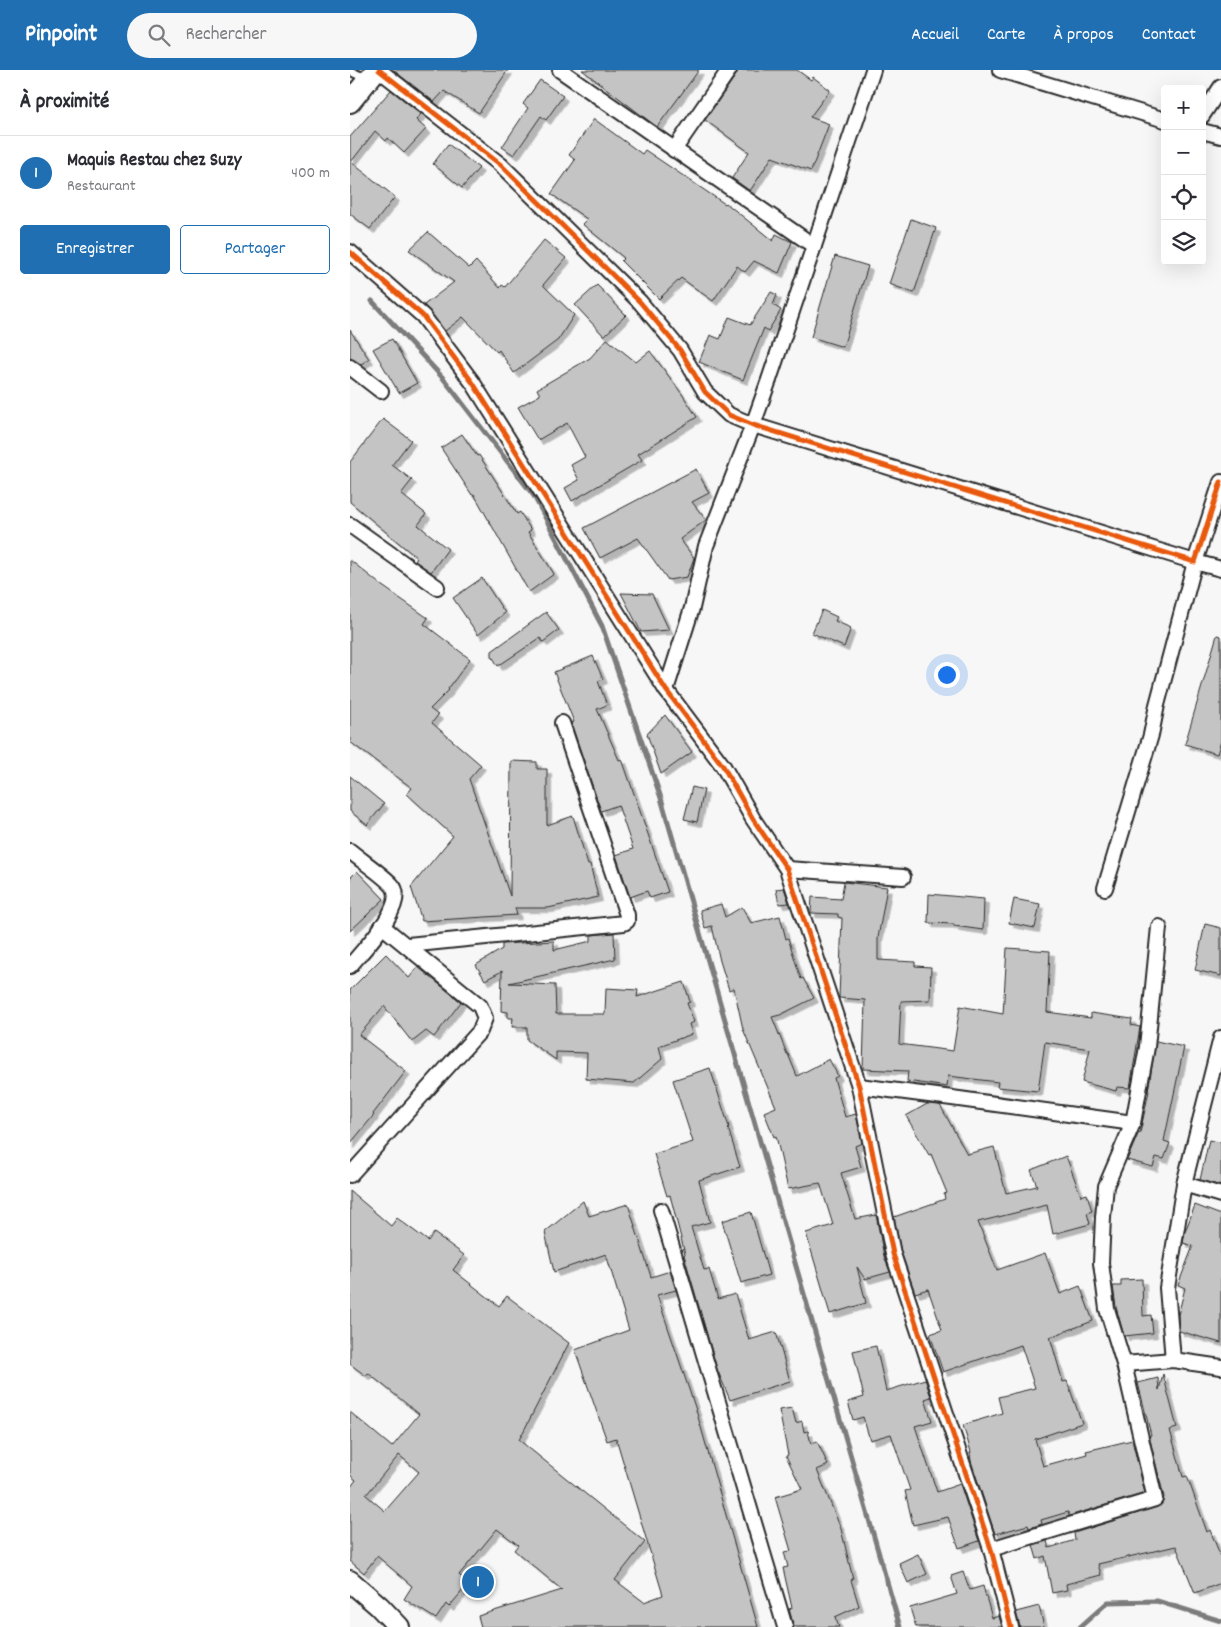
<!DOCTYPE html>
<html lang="fr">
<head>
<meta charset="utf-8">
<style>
	:root { --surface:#fff; --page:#f7f7f7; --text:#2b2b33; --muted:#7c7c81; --line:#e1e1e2; --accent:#1f6fb2 }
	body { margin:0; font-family:Dekko,sans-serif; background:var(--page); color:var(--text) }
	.controls { position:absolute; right:15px; top:15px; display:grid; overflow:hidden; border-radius:5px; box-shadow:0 5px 20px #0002 }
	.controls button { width:45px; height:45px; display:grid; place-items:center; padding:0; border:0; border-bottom:1px solid var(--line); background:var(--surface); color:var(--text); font:25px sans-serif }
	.you { position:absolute; left:596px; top:604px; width:18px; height:18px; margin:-12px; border:4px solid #fff; border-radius:50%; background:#1a73e8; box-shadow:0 0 0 8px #1a73e833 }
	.badge { display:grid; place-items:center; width:32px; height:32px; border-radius:50%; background:var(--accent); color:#fff; font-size:16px; font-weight:700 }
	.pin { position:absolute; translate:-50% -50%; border:2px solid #fff; box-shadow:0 1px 5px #0006 }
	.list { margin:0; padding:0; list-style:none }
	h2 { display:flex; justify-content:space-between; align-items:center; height:65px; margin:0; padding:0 20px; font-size:21px }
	h2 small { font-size:16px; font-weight:400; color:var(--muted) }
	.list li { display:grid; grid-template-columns:32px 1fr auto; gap:15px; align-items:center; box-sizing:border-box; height:75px; padding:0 20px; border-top:1px solid var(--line) }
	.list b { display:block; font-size:19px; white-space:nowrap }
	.list p { margin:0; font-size:16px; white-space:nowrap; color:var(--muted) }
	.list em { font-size:16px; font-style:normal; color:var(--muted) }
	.actions { display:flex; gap:10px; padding:15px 20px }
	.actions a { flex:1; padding:11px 0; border:1px solid var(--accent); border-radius:5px; text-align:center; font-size:18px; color:var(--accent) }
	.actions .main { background:var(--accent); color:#fff }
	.icon { flex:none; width:28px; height:28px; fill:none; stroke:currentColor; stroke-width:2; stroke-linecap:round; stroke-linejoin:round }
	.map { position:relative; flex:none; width:871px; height:1557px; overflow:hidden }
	header { display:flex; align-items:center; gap:30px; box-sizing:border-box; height:70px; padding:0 25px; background:var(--accent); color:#fff }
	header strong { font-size:24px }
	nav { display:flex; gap:28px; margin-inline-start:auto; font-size:18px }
	.search { width:350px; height:45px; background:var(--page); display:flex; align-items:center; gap:12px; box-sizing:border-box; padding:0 18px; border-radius:28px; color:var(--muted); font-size:19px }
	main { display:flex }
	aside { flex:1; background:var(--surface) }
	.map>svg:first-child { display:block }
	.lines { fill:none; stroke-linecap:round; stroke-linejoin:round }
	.stream { stroke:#7b7b7b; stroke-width:5 }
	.building { fill:#c4c4c4; stroke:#2b2b2b; fill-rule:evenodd; filter:url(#shadow) }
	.lane-casing { stroke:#2b2b2b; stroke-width:11 }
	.street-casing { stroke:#2b2b2b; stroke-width:18 }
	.secondary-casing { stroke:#2b2b2b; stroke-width:24 }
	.lane { stroke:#fff; stroke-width:7 }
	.street { stroke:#fff; stroke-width:14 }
	.secondary { stroke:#fff; stroke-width:20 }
	.cycleway-casing { stroke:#fff; stroke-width:8 }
	.cycleway { stroke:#e8590c; stroke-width:5 }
</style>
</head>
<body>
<header>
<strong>Pinpoint</strong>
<div class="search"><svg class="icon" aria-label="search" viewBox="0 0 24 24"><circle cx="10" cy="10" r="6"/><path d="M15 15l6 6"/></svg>Rechercher</div>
<nav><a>Accueil</a><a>Carte</a><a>À propos</a><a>Contact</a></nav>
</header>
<main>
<aside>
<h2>À proximité<small></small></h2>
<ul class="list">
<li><span class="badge">1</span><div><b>Maquis Restau chez Suzy</b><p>Restaurant</p></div><em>400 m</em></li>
</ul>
<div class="actions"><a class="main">Enregistrer</a><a>Partager</a></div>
</aside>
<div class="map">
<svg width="871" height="1557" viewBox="0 0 871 1557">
	<defs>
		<filter id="shadow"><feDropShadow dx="4.5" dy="4.5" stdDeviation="0" flood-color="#0004"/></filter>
	</defs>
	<rect width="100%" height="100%" fill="#f7f7f7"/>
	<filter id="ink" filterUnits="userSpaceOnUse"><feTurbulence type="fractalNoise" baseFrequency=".02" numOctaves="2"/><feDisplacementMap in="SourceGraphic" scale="10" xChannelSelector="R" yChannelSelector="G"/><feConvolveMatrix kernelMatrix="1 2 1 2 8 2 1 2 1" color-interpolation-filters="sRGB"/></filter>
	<g filter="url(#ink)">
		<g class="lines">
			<g class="stream">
				<path d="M22,231L93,308L184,426L252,556L311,728L550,1557"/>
				<path d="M730,1557L758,1532L807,1531L871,1551"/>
			</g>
		</g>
		<g class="building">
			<path d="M43,0H158L129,43L94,21L84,32Z"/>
			<path d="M232,0H349L307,57Z"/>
			<path d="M388,0H447L461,10L463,7L480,20L460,47L479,54L461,101L422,87L400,121L382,108L399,82L355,50L386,5Z"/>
			<path d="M190,10L213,26L196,50L191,46L164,85L152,77L178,38L173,34Z"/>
			<path d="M41,20L71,44L66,50L76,59L54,83L38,68L36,71L25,61L1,92L45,127L20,159L0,144V67Z"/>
			<path d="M244,49L292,84L295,80L375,134L376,133L423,171L426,164L442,172L429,203L404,191L395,202L387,196L363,231L331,208L309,229L271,191L274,188L232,154L237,149L201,124L225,90L219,85Z"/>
			<path d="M98,74L129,98L112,118L83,94Z"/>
			<path d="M561,149L586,158L564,223L539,214Z"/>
			<path d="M78,162L119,198L126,191L150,218L152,215L155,217L194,170L216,188L193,215L224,245L208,270L164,303L149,280L147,282L113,247L95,261L74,235L104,212L59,180Z"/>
			<path d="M485,186L518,196L493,277L461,267Z"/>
			<path d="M247,215L276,245L254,266L225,235Z"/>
			<path d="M421,222L427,225L423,235L431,240L418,261L414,258L393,310L349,292L360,265L370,269L379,247L400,255Z"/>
			<path d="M0,260L19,289L11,294L0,288Z"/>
			<path d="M42,269L67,313L49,323L23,279Z"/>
			<path d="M257,269L286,292L300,281L332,324L347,347L288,384L292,390L222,431L215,418L229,410L221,395L235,387L217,353L188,370L168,337L190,325L187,319L240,288Z"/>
			<path d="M33,349L61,370L42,395L62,410L51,424L76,444L68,455L98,479L81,502L65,491L67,488L0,432V392Z"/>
			<path d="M112,364L127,386L129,385L167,444L170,442L181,460L178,462L204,504L179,522L124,424L122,425L91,378Z"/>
			<path d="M346,399L359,423L342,432L356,450L330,469L344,488L337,507L318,510L288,468L250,488L234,458Z"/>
			<path d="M0,490L31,515L78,548L74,554L120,589L98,619L99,620L80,639L88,645L82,653L131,695L119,709L160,826L161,691L187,692V699H197V755L223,746L238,795L240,794L248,827L198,838H165L167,845L72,851L61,817L103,766L57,724L62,718L0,672Z"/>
			<path d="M132,508L155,543L128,565L103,528Z"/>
			<path d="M271,523L302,524L319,560L291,562Z"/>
			<path d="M472,540L487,547L485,551L501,558L494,577L462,563Z"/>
			<path d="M196,542L209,560L193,572L190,568L148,596L142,586V581Z"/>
			<path d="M867,565L871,566V671L867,684L835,674Z"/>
			<path d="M243,586L253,609L248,611L257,635L247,639L269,690L272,689L318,822L300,828L297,821L280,827L266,785L283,779L268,735L251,741L221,653L224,652L204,602Z"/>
			<path d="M315,645L342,682L311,704L297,664Z"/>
			<path d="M0,706L34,734L17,755L0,741Z"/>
			<path d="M342,717L354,720L347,752L334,749Z"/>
			<path d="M7,801L34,829L0,861V808Z"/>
			<path d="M494,812L537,817L528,868V890L565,892V896L581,897L580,930L551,931L549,974L603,981L610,936L653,944L657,878L700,881L697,942L741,948V943L782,949L781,955L790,957L780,1018L767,1017L766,1021L732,1012L740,979L695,972L688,1021L647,1017L648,1012L598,1006L597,1017L557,1011L558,1001L513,999L515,930L489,928L492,848L488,847V844L461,843L462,827L491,829Z"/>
			<path d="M434,818L439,833L429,834L426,819Z"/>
			<path d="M579,824L634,829L633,860L604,856V854L578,853Z"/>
			<path d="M664,829L690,834L685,858L659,853Z"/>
			<path d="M371,834L375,847L392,837L401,853L430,846L436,869L438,868L451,909L453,908L464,928L430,945L422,947L437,984H438L447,1006L479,989L488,1006L484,1008L495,1047L506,1044L512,1073L505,1076L511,1097L491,1103L505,1149L526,1145L534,1186L540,1202L515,1209L507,1197L516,1233L480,1244L456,1163L483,1155L470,1113L438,1119L426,1066L424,1067L414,1042L426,1037L393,959L384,918L379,920L370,891L362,856L355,858L350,840Z"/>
			<path d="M855,854L871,858V906L845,900Z"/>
			<path d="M264,863L265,889L159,913L205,915L206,944H255L256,918L288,920L287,927L334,912L340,932L337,933L344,952L339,954L342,964L309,976L312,989L284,1013L236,1009L237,983L206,982V990L177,970V957H162L163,948H158V942L151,941L152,901L135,910L126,895L152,879V874L204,871V880L241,871V865Z"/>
			<path d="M36,884L59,908L68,897L111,932L84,967L76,961L62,972L34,936L9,965L56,1001L23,1044L24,1045L0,1074V920Z"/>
			<path d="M806,971L834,977L814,1071L820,1073L814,1089L806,1087L803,1097L777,1090L789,1062L790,1063L799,1021H798Z"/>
			<path d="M360,998L379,1057L378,1058L390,1097L349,1110L360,1152L341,1157L354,1200L359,1199L368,1229L385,1224L399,1270L426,1262L440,1311L380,1330L367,1299L334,1185L335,1184L320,1125L317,1126L304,1084L343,1072L323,1010Z"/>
			<path d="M577,1034L590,1035L617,1084L644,1077L656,1123L687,1116L681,1100L716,1086L731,1126L737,1124L742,1141L737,1143L740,1154L703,1164L697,1135L628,1152L647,1200L695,1183L710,1224L730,1216L743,1251L700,1267L713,1312L717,1311L732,1353L685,1369L693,1396L737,1384L736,1381L782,1370L795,1423L719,1446L718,1442L691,1450L692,1454L679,1458L678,1455L645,1464L621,1391L620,1383L621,1382L613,1355L652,1343L648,1327L685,1318L671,1275L593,1302L580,1264L592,1260L578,1219L565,1223L551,1182L544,1147L595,1129L594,1124L597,1123L581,1084L579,1085L556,1046Z"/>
			<path d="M859,1070L871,1073V1116L850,1110Z"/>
			<path d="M0,1121L41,1156L47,1148L78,1171L84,1163L114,1185L103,1200L149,1236L157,1226L219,1273L169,1370L295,1472L265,1510L294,1532L313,1525L266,1368L257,1371L225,1280L279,1260L256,1184L204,1202L195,1162L233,1131L239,1146L278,1134L301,1207L320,1201L326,1220L307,1225L346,1340L408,1557H131L128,1546L212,1520L164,1480L168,1475L147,1459L109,1505L119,1513L99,1537L96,1534L86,1549L54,1529L62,1516L27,1486L14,1503L0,1491V1418L6,1410L0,1405V1342L42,1377L69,1344L18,1303L16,1306L0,1294ZM49,1385L69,1402L35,1441L16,1425Z"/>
			<path d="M845,1135L871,1145V1273L829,1261L828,1245L835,1218L828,1215L843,1176L833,1173L835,1162Z"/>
			<path d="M401,1142L419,1205L391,1213L372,1151Z"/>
			<path d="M792,1209L793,1246L801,1245L803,1263L774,1266L766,1237L763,1216H771V1210Z"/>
			<path d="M526,1276L536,1321L575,1309L581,1327L575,1329L582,1351L565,1356L587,1422L610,1414L629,1471L609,1478L598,1447L563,1455L555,1421L560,1420L541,1364L520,1370L513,1347L503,1350L498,1332L514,1327L503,1281Z"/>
			<path d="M813,1304L827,1358L820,1360L833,1407L837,1406L857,1462L860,1460L871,1487V1513L845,1523L826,1476L748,1494L751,1505L716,1514L717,1520L702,1523L695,1486L687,1489L683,1475L697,1471L699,1478L725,1470L724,1463L808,1437L813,1432L814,1427L799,1366L801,1365L788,1313L808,1308L809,1320Z"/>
			<path d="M442,1338L446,1353L452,1351L454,1362L458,1361L461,1374L467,1371L478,1395L467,1400L491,1459L503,1509L501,1510L509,1536L485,1547L489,1557H444L439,1539L442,1538L433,1498L438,1497L434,1482L441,1481L425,1427L452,1419L436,1386L438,1385L429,1340Z"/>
			<path d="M568,1484L577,1504L558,1513L549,1493Z"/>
			<path d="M613,1502L620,1520L633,1516L642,1548L649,1546L652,1557H566L560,1538L607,1524L601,1506Z"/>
			<path d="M689,1536L694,1557H670L666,1542Z"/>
		</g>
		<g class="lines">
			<defs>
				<path id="lane" d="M0,1L15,8"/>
				<g id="street">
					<path d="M29,0L151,95L290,232L330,280L355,322L379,345L403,355L845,492L871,412"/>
					<path d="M210,0L464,176"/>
					<path d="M650,0L815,50"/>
					<path d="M852,46L871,17"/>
					<path d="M852,61L871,66"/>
					<path d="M324,80L379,0"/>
					<path d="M0,182L73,246L123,313L316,620L373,696L403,749L437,799L509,1016L543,1184L641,1479L661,1557"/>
					<path d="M0,297L31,321"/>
					<path d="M0,455L87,517"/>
					<path d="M316,620L342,538L356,476L403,355L419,310L523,0"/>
					<path d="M0,781C12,791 33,805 42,815C59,834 12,881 0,896"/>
					<path d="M437,799L553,807"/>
					<path d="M755,818L801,665L807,635L845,492L871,499"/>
					<path d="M58,875L274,853L277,851V845L212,653"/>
					<path d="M509,1016L602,1028L783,1053"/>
					<path d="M0,1105L130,961L135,948L130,936L32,856"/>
					<path d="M834,1114L871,1125"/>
					<path d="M311,1140L435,1557"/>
					<path d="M823,1290L817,1218L834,1114L871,968"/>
					<path d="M774,1294L823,1290L871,1297"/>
					<path d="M641,1479L805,1429L774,1294L757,1239L751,1193L753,1147L756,1116L783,1053L797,977L809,857"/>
				</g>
				<g id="secondary">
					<path d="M0,32L26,0"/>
					<path d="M0,1511L29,1536L49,1557"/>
				</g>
			</defs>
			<use href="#lane" class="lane-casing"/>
			<use href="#street" class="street-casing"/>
			<use href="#secondary" class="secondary-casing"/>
			<use href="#lane" class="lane"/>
			<use href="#street" class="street"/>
			<use href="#secondary" class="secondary"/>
			<defs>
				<g id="cycleway">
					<path d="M29,0L151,95L290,232L330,280L355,322L379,345L403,355L845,492L871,412"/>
					<path d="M0,182L73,246L123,313L316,620L373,696L403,749L437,799L509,1016L543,1184L641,1479L661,1557"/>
				</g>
			</defs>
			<use href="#cycleway" class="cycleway-casing"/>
			<use href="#cycleway" class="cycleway"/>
		</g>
	</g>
</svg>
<div class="controls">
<button>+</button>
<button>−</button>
<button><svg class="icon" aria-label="locate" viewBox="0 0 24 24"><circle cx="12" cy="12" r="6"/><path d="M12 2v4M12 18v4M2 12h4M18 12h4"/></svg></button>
<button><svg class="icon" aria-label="layers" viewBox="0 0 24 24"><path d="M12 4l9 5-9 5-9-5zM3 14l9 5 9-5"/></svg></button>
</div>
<div class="you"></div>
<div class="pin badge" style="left:128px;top:1512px">1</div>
</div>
</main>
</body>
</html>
